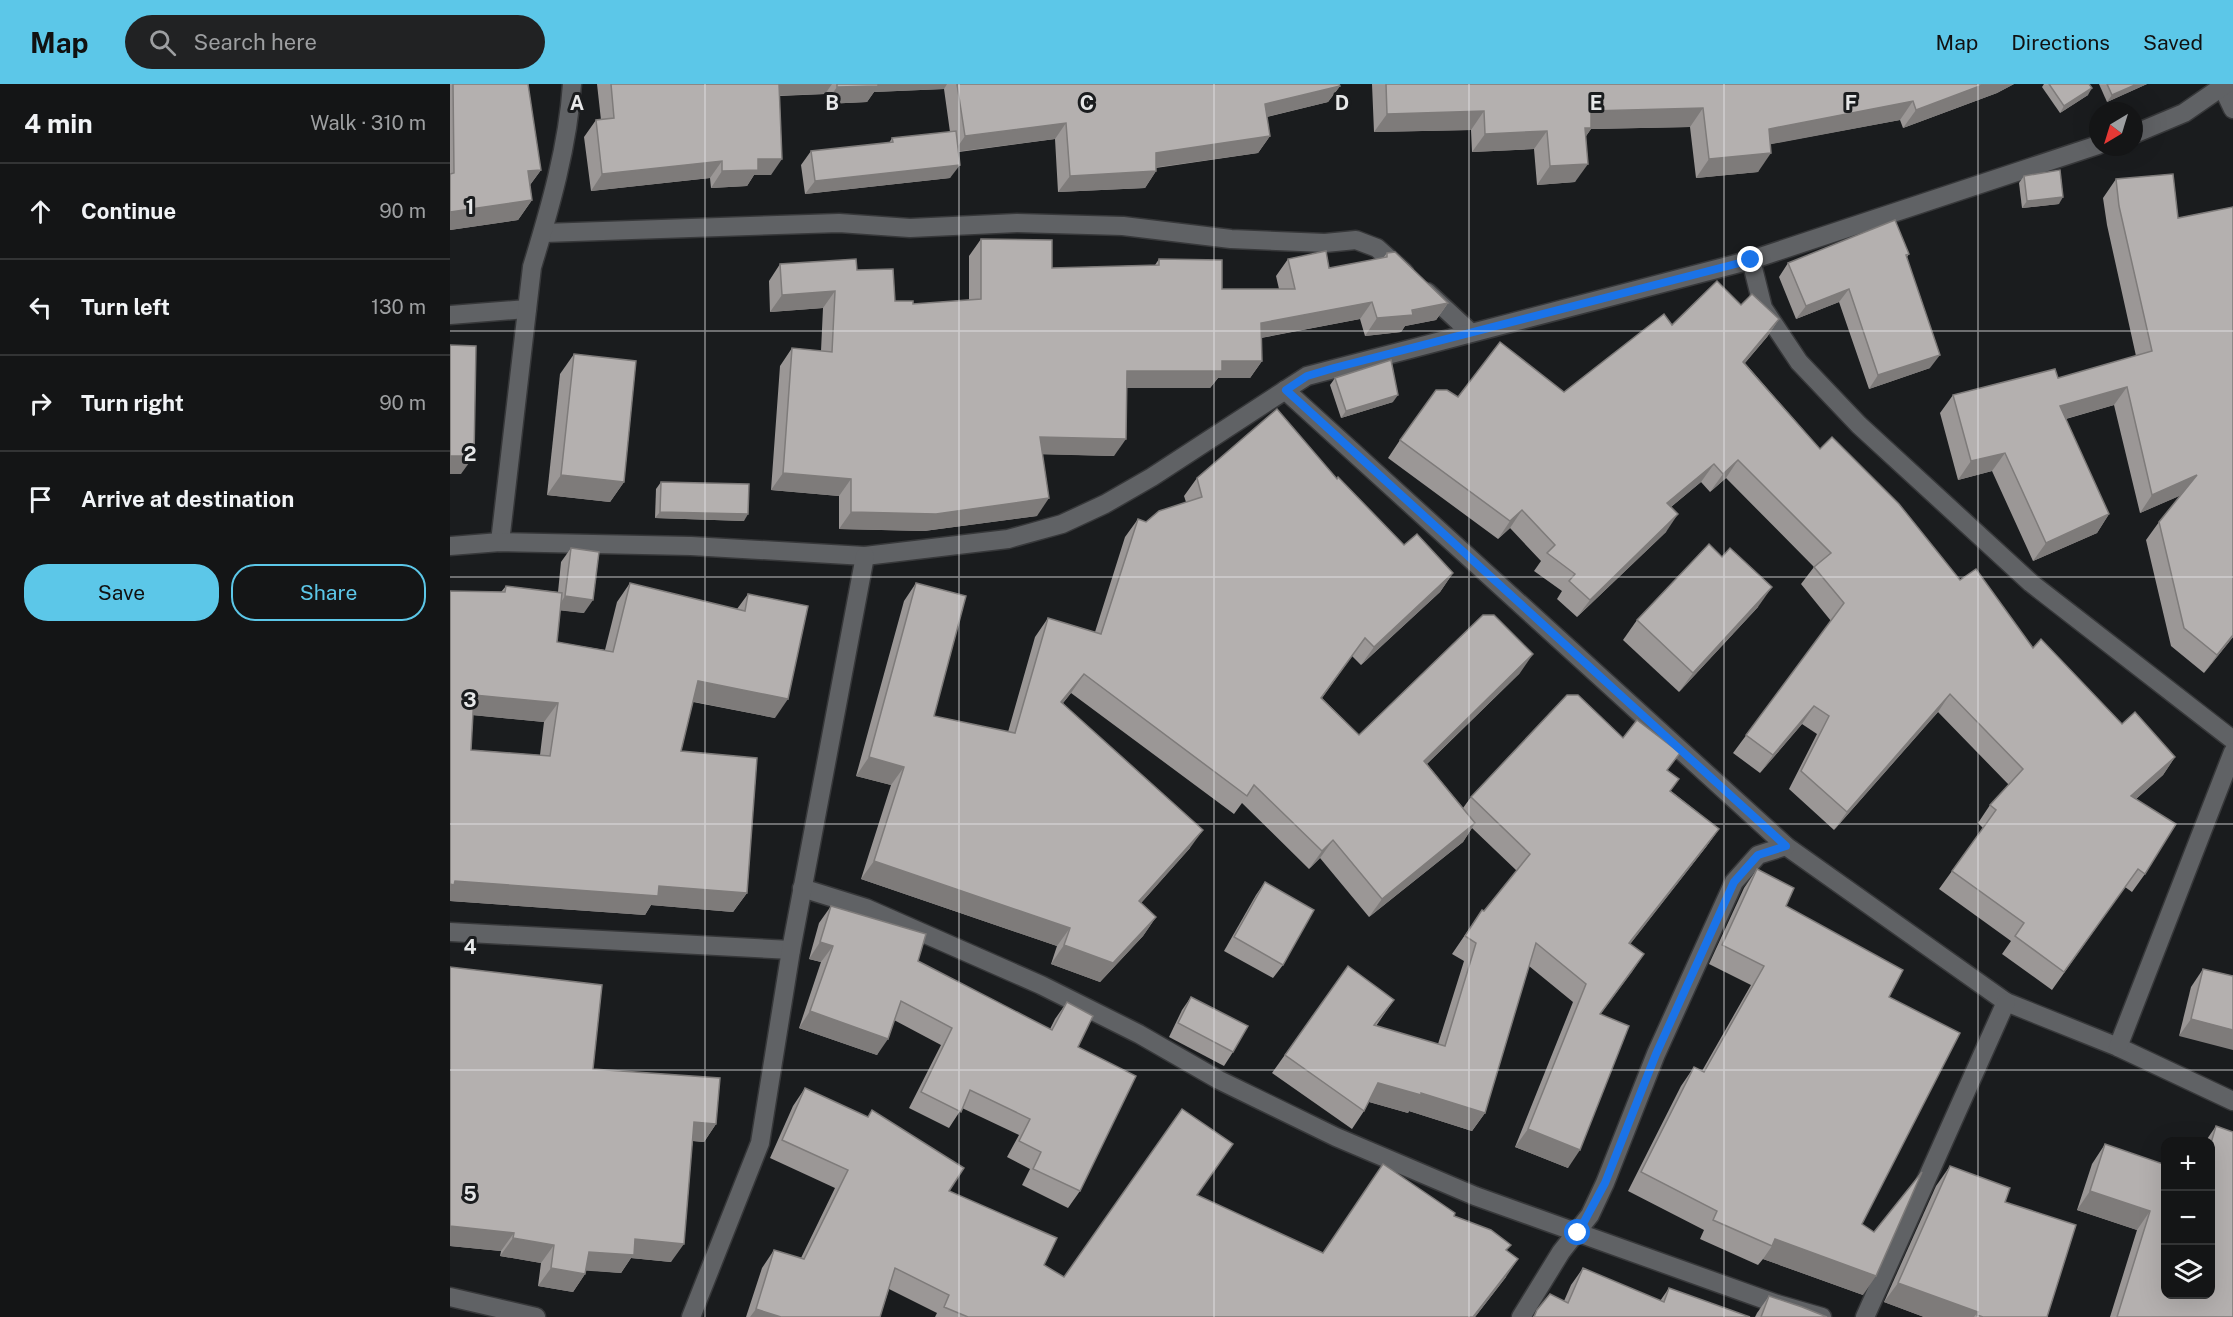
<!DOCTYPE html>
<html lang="en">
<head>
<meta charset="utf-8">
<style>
	:root { --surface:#141516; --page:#212223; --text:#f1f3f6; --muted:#9d9fa1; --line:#333435; --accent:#5cc7e8 }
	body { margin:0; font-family:"Public Sans",sans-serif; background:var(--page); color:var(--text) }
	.controls { position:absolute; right:18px; bottom:18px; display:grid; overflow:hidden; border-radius:12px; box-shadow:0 6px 24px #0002 }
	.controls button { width:54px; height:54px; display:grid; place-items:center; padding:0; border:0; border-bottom:2px solid var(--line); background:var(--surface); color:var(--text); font:30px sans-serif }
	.compass { position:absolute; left:1639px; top:18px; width:54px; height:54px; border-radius:50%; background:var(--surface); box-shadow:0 6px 24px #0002; rotate:218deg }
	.stop { position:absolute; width:18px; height:18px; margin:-14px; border:4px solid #1a73e8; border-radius:50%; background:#fff }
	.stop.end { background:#1a73e8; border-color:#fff; box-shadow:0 2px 6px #0008 }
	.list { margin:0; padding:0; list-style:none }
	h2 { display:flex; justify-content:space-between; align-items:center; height:78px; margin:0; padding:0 24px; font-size:26px }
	h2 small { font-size:20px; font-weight:400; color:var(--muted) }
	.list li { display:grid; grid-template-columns:39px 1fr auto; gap:18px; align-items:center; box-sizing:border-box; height:96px; padding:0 24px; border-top:2px solid var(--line) }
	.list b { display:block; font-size:22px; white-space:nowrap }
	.list em { font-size:20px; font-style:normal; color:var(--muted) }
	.actions { display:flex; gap:12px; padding:18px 24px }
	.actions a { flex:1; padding:14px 0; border:2px solid var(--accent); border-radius:24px; text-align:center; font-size:21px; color:var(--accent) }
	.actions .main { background:var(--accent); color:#111 }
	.icon { flex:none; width:33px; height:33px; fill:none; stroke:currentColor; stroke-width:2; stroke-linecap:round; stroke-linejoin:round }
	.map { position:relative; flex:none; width:1783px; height:1233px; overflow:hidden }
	header { display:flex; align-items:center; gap:36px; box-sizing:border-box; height:84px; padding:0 30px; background:var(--accent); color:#111 }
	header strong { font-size:28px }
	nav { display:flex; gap:33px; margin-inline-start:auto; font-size:21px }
	.search { width:420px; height:54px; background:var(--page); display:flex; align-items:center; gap:15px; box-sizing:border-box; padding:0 21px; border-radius:33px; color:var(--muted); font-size:22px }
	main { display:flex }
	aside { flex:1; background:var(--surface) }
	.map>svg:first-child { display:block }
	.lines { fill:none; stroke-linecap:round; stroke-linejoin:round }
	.street-casing { stroke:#37383a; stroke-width:21 }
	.street { stroke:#606265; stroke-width:18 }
	.wall { fill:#9b9796; fill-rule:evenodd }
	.shaded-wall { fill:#7e7b7a }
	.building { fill:#b4b0af; stroke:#7e7b7a; stroke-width:1.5; fill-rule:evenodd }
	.route { stroke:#1a73e8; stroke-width:8 }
	.grid { fill:none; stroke:#e7e8e9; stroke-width:1.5; stroke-opacity:0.55 }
	.grid-label { font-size:20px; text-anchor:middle; font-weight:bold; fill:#e7e8e9; stroke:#1a1c1e; stroke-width:6; stroke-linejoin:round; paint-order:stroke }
</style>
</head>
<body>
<header>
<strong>Map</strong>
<div class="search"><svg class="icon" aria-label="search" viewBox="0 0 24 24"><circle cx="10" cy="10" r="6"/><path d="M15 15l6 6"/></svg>Search here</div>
<nav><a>Map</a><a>Directions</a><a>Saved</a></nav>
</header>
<main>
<aside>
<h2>4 min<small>Walk · 310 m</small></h2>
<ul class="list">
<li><svg class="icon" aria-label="ahead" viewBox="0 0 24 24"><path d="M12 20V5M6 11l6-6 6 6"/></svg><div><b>Continue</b></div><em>90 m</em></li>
<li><svg class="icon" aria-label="left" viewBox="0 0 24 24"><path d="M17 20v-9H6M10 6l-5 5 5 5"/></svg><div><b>Turn left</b></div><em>130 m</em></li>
<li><svg class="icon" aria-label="right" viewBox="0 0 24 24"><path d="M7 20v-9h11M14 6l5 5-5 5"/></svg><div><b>Turn right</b></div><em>90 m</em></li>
<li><svg class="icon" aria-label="arrive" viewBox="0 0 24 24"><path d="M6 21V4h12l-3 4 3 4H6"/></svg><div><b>Arrive at destination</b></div></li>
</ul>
<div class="actions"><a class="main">Save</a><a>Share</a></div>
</aside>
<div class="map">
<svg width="1783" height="1233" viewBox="0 0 1783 1233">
	<rect width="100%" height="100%" fill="#1a1c1e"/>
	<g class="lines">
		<defs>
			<g id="street">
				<path d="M1772,2L1783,25"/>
				<path d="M1684,50L1734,29L1776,0"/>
				<path d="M94,149L389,139L460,144L567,139L673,142L781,155L875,159L906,156L927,164L954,188"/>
				<path d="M1301,176L1313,224L1349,278L1409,341L1581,499L1783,656"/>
				<path d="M977,208L1020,248"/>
				<path d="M0,231L77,225"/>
				<path d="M835,306L1336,762L1556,918L1668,963L1783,1017"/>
				<path d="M50,458L82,183C100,124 118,62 122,0"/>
				<path d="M0,462L50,458L241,462L415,472L558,455L612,440L655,420L702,393L857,292L1301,176L1648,61"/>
				<path d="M352,804L416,824L591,901L689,950L769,996L886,1053L1025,1112L1327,1220L1372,1233"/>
				<path d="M0,848L341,866"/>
				<path d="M1668,963L1783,668"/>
				<path d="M0,1213L86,1233"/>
				<path d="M241,1233L310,1059L341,866L415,472"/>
				<path d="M1071,1233L1111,1168L1140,1131L1155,1099L1206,970L1284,798L1308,771L1336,762"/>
				<path d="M1415,1233L1556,918"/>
			</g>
		</defs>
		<use href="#street" class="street-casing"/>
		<use href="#street" class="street"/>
	</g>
	<g class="wall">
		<path d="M0,0H3L91,86L80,101L82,116L68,136L0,146Z"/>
		<path d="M147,0H889L890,2L878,18L817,33L820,52L808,69L706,84V87L695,104L608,108L605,55L509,68L500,94L355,110L351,81L361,67L439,59L442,54L500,48L494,5L424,8L417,18L375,20V10L330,12L321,91H304L297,102L261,104L260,94L141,107L134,53L146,36H151Z"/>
		<path d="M922,0H1564L1547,9L1453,44L1450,36L1320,60L1308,88L1246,94L1240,43L1141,45L1136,52L1125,98L1087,101L1084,65L1022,68L1021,46L924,48Z"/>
		<path d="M1594,0H1639L1638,11L1610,29L1592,3Z"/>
		<path d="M1649,0H1697L1657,18Z"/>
		<path d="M1574,92L1609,120L1572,124L1569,99Z"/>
		<path d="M1666,95L1728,134L1783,123V553L1754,589L1721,562L1696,456L1709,438L1731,411L1690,429L1664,321L1616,335L1659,430L1647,449L1583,477L1542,387L1508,396L1490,329L1503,311L1608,294L1686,272L1657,141L1653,114Z"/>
		<path d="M531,155L602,184L705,181L709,175L772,205H829L826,192L838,175L879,184L933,174L937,169L998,219L986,236L955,242L951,248L915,252L910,235L811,254L812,277L800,294H768L760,304H677L664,372L592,370L587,432L474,447L389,445V412L321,406L330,282L342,264L371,267L373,224L320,228L319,197L330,180L407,186L445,217L463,220L519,216V172Z"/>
		<path d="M1459,170L1457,173L1480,284L1419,305L1389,218L1346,235L1329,193L1338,179Z"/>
		<path d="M1291,221L1329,235L1317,253L1295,279L1370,365L1583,564L1672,640L1725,673L1713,691L1686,715L1695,790L1682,808L1675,803L1602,906L1552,870L1561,857L1489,805L1533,744L1528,739L1540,721L1559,701L1488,628L1384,746L1339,705L1367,650L1352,640L1310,689L1283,669L1381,537L1351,500L1364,483L1276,394L1260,408L1251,398L1221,423L1216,448L1127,533L1107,515L1112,507L1084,487L1091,477L1060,444L1048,455L938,374L950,356L1008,313L1114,308L1222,241Z"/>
		<path d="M124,270L174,398L160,418L97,411L110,290Z"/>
		<path d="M885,294L943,318L891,334L880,301Z"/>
		<path d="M747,394L887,395L954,461L1003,489L990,508L911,581L902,572L872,614L909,651L1070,589L977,680L1013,724L1021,713L1173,654L1218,686L1221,707L1269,745L1256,763L1180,860L1194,870L1150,930L1118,1084L1065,1063L1123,918L1079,882L1035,1029L1022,1047L959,1027L958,1029L919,1018L914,1027L902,1045L822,989L898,882L944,916L926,942L988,960L1014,877L1002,870L1032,826L1034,827L1067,787L1022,744L1013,758L919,833L870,774L859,785L792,719L784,730L621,609L613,619L740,764L691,819L706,833L693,852L650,898L601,880L607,862L411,795L441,701L406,692L454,517L466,499L484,632L558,648L585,553L598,534L645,548L675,453L688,435L696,438L736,418L734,412Z"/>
		<path d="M211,398L294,437L205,434L206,405Z"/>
		<path d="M121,464L134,529L110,526L107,558L155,566L167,518L180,499L287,525L298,510L325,634L243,618L231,667L297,809L283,828L201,821L195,831L0,817V507L51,508L56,502L108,508L111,478ZM23,631L94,638L90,671L21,666Z"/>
		<path d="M1272,473L1308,523L1229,608L1173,556L1187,536Z"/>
		<path d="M1307,785L1336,822L1439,913L1412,1140L1413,1211L1313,1175L1308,1181L1250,1155L1254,1146L1178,1107L1231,1002L1244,983L1252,987L1301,901L1259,880L1294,804Z"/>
		<path d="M815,798L833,881L823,894L774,867L806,811Z"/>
		<path d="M381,822L468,877L600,945L605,935L617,918L628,963L630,1107L618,1124L572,1101L580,1085L557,1073L569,1051L512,1024L499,1044L459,1024L491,961L444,936L427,971L349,944L371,878L359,875L369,839Z"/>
		<path d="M0,883L143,985L266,1040L254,1058L243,1057L221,1178L181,1174L171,1189L136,1186L135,1190L123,1208L88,1202L91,1179L50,1172L51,1167L0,1162Z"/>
		<path d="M1753,885L1783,892L1729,952L1741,903Z"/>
		<path d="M741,913L783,968L774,982L719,953L732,926Z"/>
		<path d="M355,1004L499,1107L594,1181L614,1193L747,1111L872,1169L1004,1132L1057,1166L1056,1193L1025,1233H485L487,1229L439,1205L430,1233H296L312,1184L324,1166L351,1174L385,1104L320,1074L343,1022Z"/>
		<path d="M1766,1042L1783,1233H1660L1687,1146L1627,1126L1642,1080L1655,1060L1761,1210V1058H1755Z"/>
		<path d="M1500,1082L1555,1118L1597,1233H1474L1434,1218L1486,1102Z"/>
		<path d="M1133,1184L1210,1217L1219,1204L1300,1233H1083L1100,1210L1114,1217L1121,1201Z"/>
		<path d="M1319,1212L1377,1233H1305L1307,1229Z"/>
	</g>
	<g class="shaded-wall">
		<path d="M326,0H382L375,10L317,12Z"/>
		<path d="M422,0H497L494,5L424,8L417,18L375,20L387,3Z"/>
		<path d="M1535,0H1564L1547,9L1453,44L1466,26Z"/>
		<path d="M1687,0H1697L1657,18L1662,11Z"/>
		<path d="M890,2L878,18L803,36L815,20Z"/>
		<path d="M1642,4L1638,11L1610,29L1614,22Z"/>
		<path d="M1463,17L1450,36L1306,63L1319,45Z"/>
		<path d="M1253,24L1240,43L1141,45L1129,62L1141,27Z"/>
		<path d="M1034,27L1021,46L924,48L937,30Z"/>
		<path d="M616,39L605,55L504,68L515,52Z"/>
		<path d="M1097,47L1084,65L1022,68L1035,50Z"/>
		<path d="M820,52L808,69L694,85L706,69Z"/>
		<path d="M1321,69L1308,88L1246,94L1259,75Z"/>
		<path d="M308,75H332L321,91H304L297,102L261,104L272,87Z"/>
		<path d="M272,77L260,94L141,107L152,90Z"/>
		<path d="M1138,80L1125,98L1087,101L1100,82Z"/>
		<path d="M510,81L500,94L355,110L365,97Z"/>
		<path d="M91,86L77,105L78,87Z"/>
		<path d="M706,87L695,104L608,108L620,92Z"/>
		<path d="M1613,113L1609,120L1572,124L1577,117Z"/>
		<path d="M82,116L68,136L0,146V128Z"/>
		<path d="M1399,205L1389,218L1346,235L1356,222Z"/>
		<path d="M385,207L373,224L320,228L332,211Z"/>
		<path d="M922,218L910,235L799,256L811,239Z"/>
		<path d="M998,219L986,236L955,242L951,248L915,252L927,234Z"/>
		<path d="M1329,235L1317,253L1281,295L1293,278Z"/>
		<path d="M1490,271L1480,284L1419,305L1428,291Z"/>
		<path d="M772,277H812L800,294H768L760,304H665L677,287Z"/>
		<path d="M1677,303L1664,321L1597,340L1610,322Z"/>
		<path d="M948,311L943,318L891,334L896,327Z"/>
		<path d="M590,353L676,355L664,372L578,370Z"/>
		<path d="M1555,369L1542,387L1508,396L1521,377Z"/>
		<path d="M0,372H24L11,390H0Z"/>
		<path d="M1288,376L1276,394L1260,408L1273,390Z"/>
		<path d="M1264,380L1251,398L1205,436L1217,419Z"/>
		<path d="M333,389L401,395L389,412L321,406Z"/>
		<path d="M111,391L174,398L160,418L97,411Z"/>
		<path d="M1747,391L1734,410L1690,429L1702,411Z"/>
		<path d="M599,414L587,432L474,447L389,445L401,428Z"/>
		<path d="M1072,426L1060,444L1048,455L1060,437Z"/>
		<path d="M210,428L298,430L294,437L205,434Z"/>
		<path d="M1228,430L1216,448L1127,533L1140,516Z"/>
		<path d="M1659,430L1647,449L1583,477L1596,459Z"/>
		<path d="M1003,489L990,508L911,581L924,563Z"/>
		<path d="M1322,503L1308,523L1229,608L1243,589Z"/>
		<path d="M115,512L143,516L134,529L106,526Z"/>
		<path d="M1783,551V553L1754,589L1767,571Z"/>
		<path d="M1083,570L1070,589L961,695L974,677Z"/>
		<path d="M634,590L621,609L599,636L611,618Z"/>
		<path d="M248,597L338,615L325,634L235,616Z"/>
		<path d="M1500,610L1488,628L1384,746L1397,728Z"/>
		<path d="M24,611L108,619L94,638L11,630Z"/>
		<path d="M1364,622L1352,640L1310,689L1323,671Z"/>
		<path d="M419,673L454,683L441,701L406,692Z"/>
		<path d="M1725,673L1713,691L1669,730L1681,712Z"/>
		<path d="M1025,739L1013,758L919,833L932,815Z"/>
		<path d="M1269,745L1256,763L1167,877L1179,859Z"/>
		<path d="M753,746L740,764L676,836L689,817Z"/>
		<path d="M883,756L870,774L859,785L872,767Z"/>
		<path d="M424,777L620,844L607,862L411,795Z"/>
		<path d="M5,797L209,802L297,809L283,828L201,821L195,831L0,817V800Z"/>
		<path d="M706,833L693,852L650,898L601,880L614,861Z"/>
		<path d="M370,858L383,862L371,878L359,875Z"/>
		<path d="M1194,870L1182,888L1137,948L1150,930Z"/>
		<path d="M360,927L438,955L427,971L349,944Z"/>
		<path d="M1741,935L1783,946V966L1729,952Z"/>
		<path d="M928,999L971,1009L1035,1029L1022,1047L959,1027L958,1029L916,1017Z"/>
		<path d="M244,1038L266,1040L254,1058L232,1056Z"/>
		<path d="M1078,1045L1130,1066L1118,1084L1065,1063Z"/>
		<path d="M1640,1107L1700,1127L1687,1146L1627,1126Z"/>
		<path d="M0,1142L64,1149L51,1167L0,1162Z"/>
		<path d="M63,1154L104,1161L91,1179L50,1172Z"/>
		<path d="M185,1155L234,1160L221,1178L181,1174L171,1189L126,1186L139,1168Z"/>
		<path d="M1325,1155L1426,1192L1413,1211L1313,1175L1322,1162Z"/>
		<path d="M1068,1175L1056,1193L1025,1233H1023Z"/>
		<path d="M101,1184L135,1190L123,1208L88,1202Z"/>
		<path d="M1448,1199L1528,1228L1524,1233H1474L1434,1218Z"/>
		<path d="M306,1225L331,1233H300Z"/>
	</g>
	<g class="building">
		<path d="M3,0H78L91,86L78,87L82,116L0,128V90L4,89Z"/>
		<path d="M161,0H329L332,75H308V86L272,87V77L152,90L146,36L164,34Z"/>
		<path d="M387,0H428V2L387,3Z"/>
		<path d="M507,0H889L890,2L815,20L820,52L706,69V87L620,92L616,39L515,52Z"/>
		<path d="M936,0H1535L1466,26L1463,17L1319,45L1321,69L1259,75L1253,24L1141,27V44H1135L1138,80L1100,82L1097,47L1035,50L1034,27L937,30Z"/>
		<path d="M1599,0H1639L1642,4L1614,22Z"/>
		<path d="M1657,0H1687L1662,11Z"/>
		<path d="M506,47L510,81L365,97L361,67L443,58L442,54Z"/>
		<path d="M1610,86L1613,113L1577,117L1574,92Z"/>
		<path d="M1723,90L1728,134L1783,123V551L1767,571L1734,544L1709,438L1747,391L1702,411L1677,303L1610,322L1659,430L1596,459L1555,369L1521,377L1503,311L1605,285L1608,294L1702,267L1669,122L1666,95Z"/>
		<path d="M1445,136L1459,170L1456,171L1490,271L1428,291L1399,205L1356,222L1338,179Z"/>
		<path d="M531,155L602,156V184L709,181V175L772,176V205H845L838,175L876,167L879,184L937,173V169L945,168L998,219L962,226L963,231L927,234L922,218L811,239L812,277H772V287H677L676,355L590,353L599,414L486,430L401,428V395L333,389L342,264L382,268L385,207L332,211L330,180L406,175L407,186L443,185L445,217H463V220L531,215Z"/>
		<path d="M1267,197L1291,221L1302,210L1329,235L1293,278L1370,365L1382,353L1449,420L1510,496L1526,485L1583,564L1591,555L1672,640L1685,628L1725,673L1681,712L1726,740L1695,790L1688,785L1614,888L1565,852L1574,839L1502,787L1546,726L1540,721L1573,685L1500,610L1397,728L1351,687L1379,632L1364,622L1323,671L1296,651L1394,519L1364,483L1381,469L1288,376L1273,390L1264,380L1217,419L1228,430L1140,516L1119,497L1125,490L1097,469L1105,461L1072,426L1060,437L950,356L986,306H997L1008,313L1050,258L1114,308L1214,230L1222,241Z"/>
		<path d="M0,261L26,262L24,372H0Z"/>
		<path d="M124,270L186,277L174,398L111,391Z"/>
		<path d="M941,276L948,311L896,327L885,294Z"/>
		<path d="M827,325L887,395L888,393L954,461L967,450L1003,489L924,563L915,554L871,614L909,651L1033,531H1044L1083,570L974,677L1025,739L932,815L883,756L872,767L804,701L797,712L634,590L611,618L753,746L689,817L706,833L663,879L614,861L620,844L424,777L454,683L419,673L466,499L516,512L484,632L565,649L598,534L651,550L688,435L696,438L709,427L752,413L747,394Z"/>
		<path d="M211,398L299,400L298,430L210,428Z"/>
		<path d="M1259,460L1272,473L1280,464L1322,503L1243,589L1187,536Z"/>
		<path d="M121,464L149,468L143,516L115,512Z"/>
		<path d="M180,499L295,527L298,510L358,522L338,615L248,597L231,667L307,674L297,809L209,802L208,812L5,797L4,801L0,800V507L55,508L56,502L112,509L107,558L163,568ZM24,611L108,619L100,672L21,666Z"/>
		<path d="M1117,611H1128L1173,654L1187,636L1230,669L1217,686L1229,695L1220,707L1269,745L1179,859L1194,870L1150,930L1179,942L1130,1066L1078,1045L1136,900L1086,859L1035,1029L971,1009V1011L928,999L914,1027L835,971L898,882L944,916L924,941L995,962L1026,859L1015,852L1032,826L1034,827L1080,770L1021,713Z"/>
		<path d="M1307,785L1344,804L1336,822L1453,886L1439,913L1510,949L1412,1140L1424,1148L1472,1088L1426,1192L1325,1155L1322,1162L1263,1136L1267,1127L1191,1088L1244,983L1254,988L1314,882L1272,861Z"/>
		<path d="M815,798L864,826L833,881L784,853Z"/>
		<path d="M381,822L476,850L468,877L602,946L617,918L643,932L628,963L686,992L630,1107L583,1085L591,1068L569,1057L580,1035L520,1006L511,1028L471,1008L502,944L451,917L438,955L360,927L383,862L370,858Z"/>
		<path d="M0,883L152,901L143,985L270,994L266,1040L244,1038L234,1160L185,1155L184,1171L139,1168L135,1190L101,1184L104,1161L63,1154L64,1149L0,1142Z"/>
		<path d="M1753,885L1783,892V946L1741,935Z"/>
		<path d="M741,913L798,942L783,968L728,939Z"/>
		<path d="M355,1004L418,1033L422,1026L514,1084L499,1107L607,1154L594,1181L614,1193L732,1025L783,1060L747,1111L873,1169L933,1080L1005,1129L1004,1132L1041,1146L1061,1161L1056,1166L1068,1175L1023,1233H518L494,1223L499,1211L445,1184L430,1233H331L306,1225L324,1166L354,1175L398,1086L332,1056Z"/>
		<path d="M1766,1042L1783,1048V1233H1667L1700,1127L1640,1107L1655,1060L1716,1081V1210H1761V1059Z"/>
		<path d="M1500,1082L1560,1104L1555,1118L1626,1141L1597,1233H1533L1527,1231L1528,1228L1448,1199Z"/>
		<path d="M1133,1184L1214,1218L1219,1204L1300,1233H1084L1087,1226L1100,1210L1118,1219Z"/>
		<path d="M1319,1212L1352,1223L1377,1233H1311Z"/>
	</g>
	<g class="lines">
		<path class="route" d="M1128,1149L1155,1099L1206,970L1284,798L1308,771L1336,762L836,306L857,292L884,284L1301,176"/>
	</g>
	<path class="grid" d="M255,0V1233M509,0V1233M764,0V1233M1019,0V1233M1274,0V1233M1528,0V1233M0,247H1783M0,493H1783M0,740H1783M0,986H1783"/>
	<g class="grid-label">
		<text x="127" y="26">A</text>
		<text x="382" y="26">B</text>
		<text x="637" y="26">C</text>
		<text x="892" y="26">D</text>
		<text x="1146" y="26">E</text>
		<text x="1401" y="26">F</text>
		<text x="20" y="130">1</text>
		<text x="20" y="377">2</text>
		<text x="20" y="623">3</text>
		<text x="20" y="870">4</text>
		<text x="20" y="1117">5</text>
	</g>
</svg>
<div class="controls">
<button>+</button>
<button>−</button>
<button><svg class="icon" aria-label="layers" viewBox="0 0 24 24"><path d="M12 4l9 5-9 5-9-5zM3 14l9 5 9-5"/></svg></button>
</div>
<svg class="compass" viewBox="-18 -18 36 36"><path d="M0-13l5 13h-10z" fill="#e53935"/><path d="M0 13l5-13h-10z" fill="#9d9fa1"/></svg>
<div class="stop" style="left:1128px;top:1149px"></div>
<div class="stop end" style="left:1301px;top:176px"></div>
</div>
</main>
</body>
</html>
